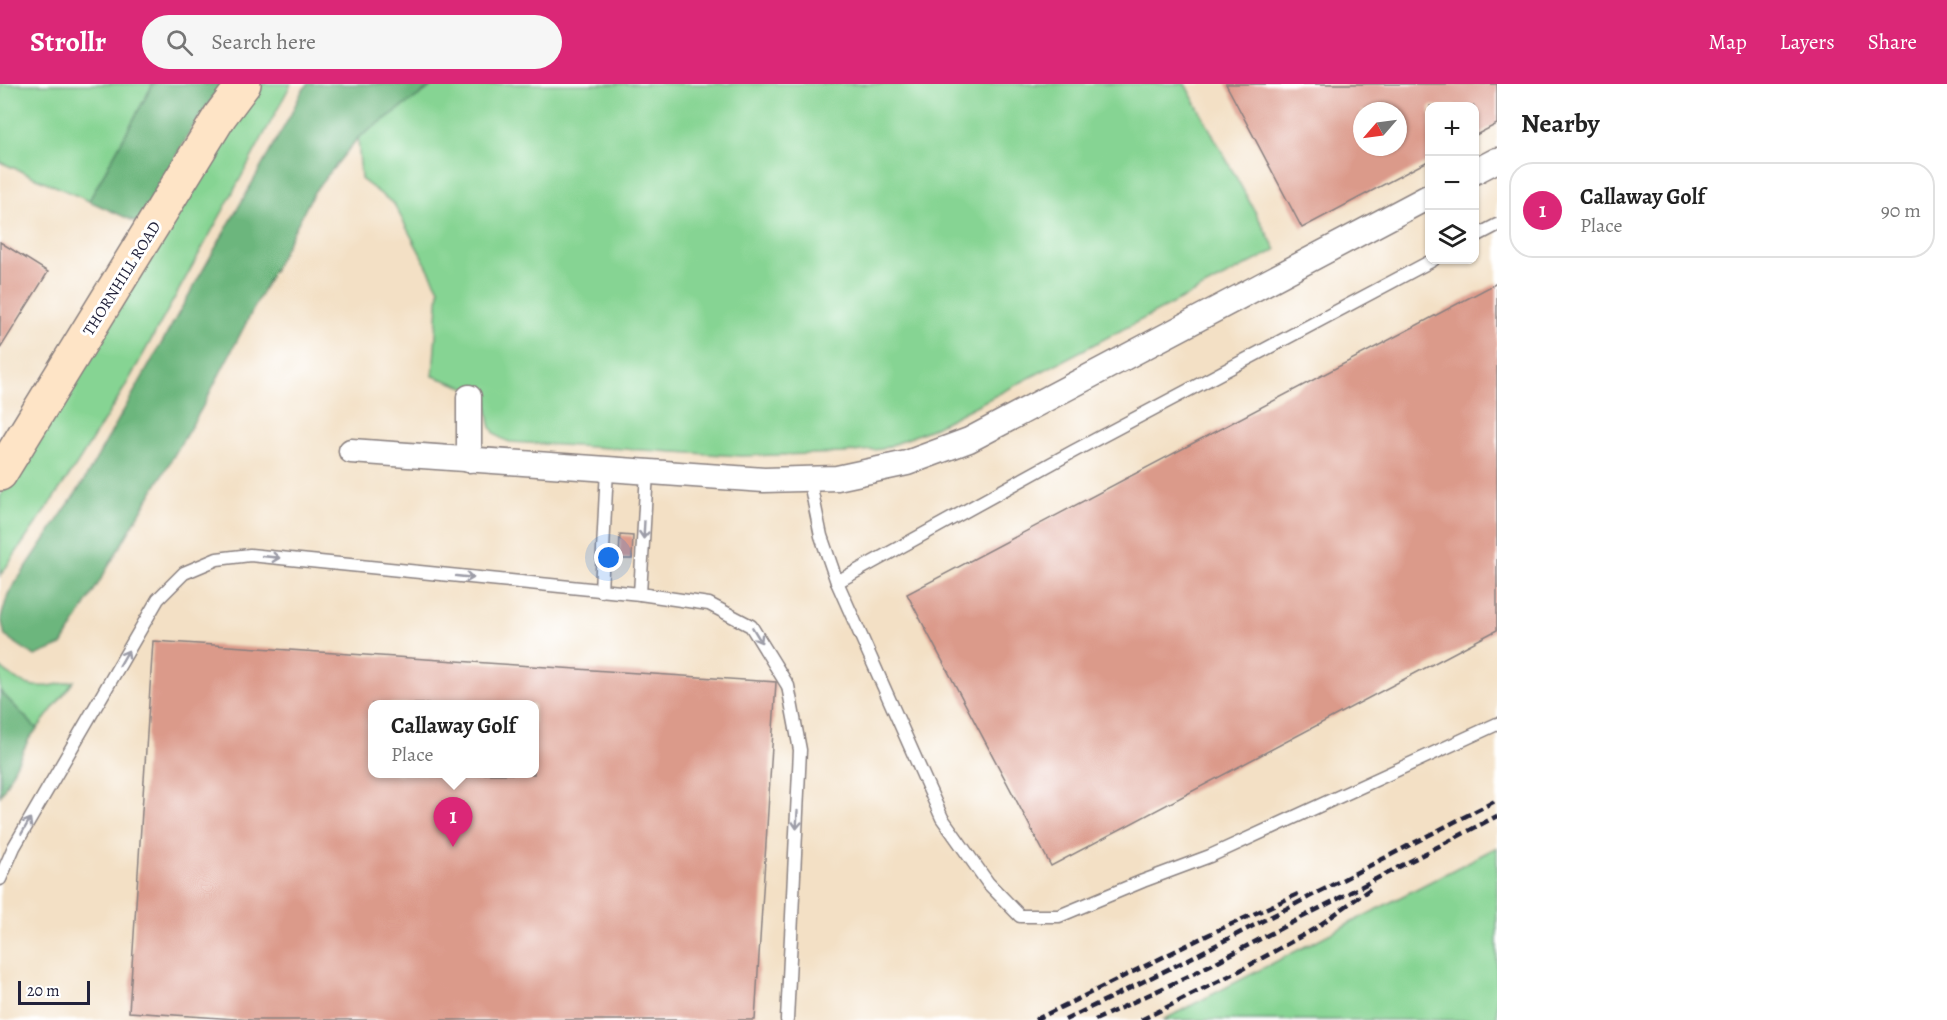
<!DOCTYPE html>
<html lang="en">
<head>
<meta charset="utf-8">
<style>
	:root { --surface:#fff; --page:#f6f6f6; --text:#222; --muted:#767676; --line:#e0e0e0; --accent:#db2777 }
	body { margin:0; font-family:Alegreya,serif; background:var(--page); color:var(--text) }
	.controls { position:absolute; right:18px; top:18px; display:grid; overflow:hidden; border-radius:12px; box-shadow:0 2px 4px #0004 }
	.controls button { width:54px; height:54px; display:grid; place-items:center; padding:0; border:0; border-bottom:2px solid var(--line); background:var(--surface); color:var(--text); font:30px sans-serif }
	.compass { position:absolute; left:1353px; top:18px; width:54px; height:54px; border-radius:50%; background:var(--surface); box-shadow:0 2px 4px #0004; rotate:242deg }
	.scale { position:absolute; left:18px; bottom:15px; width:72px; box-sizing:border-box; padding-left:6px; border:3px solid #22223b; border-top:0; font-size:16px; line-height:21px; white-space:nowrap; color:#22223b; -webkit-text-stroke:4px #fff; paint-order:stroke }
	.you { position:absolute; left:609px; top:474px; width:21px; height:21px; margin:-15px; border:4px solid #fff; border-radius:50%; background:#1a73e8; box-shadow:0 0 0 9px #1a73e833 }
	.badge { display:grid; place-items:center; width:39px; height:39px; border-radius:50%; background:var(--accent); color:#fff; font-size:20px; font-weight:700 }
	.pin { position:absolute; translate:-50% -50px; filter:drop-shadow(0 2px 3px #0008) }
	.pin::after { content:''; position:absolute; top:32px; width:21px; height:18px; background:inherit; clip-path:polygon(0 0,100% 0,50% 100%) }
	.popup { position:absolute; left:368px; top:616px; width:171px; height:78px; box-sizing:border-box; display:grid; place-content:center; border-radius:12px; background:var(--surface); filter:drop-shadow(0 2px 4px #0005); font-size:20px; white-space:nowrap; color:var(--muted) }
	.popup b { font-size:22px; color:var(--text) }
	.popup::after { content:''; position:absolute; left:50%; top:100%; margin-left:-12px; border:12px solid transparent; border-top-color:var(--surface) }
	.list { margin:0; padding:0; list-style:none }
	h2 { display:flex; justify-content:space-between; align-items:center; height:78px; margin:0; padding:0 24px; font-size:26px }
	h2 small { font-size:20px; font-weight:400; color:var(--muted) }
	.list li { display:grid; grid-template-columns:39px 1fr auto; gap:18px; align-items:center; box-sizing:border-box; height:96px; margin:0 12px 12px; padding:0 12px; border:2px solid var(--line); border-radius:24px }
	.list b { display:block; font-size:22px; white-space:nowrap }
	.list p { margin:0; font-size:20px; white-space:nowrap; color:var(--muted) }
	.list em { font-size:20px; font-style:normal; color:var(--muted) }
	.icon { flex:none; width:33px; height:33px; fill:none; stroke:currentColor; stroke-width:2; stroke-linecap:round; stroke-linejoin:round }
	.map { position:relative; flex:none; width:1497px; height:936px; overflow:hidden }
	header { display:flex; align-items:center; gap:36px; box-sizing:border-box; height:84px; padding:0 30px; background:var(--accent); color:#fff }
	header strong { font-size:28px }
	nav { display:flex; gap:33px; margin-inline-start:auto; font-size:21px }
	.search { width:420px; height:54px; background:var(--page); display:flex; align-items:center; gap:15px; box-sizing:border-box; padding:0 21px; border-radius:33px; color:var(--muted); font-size:22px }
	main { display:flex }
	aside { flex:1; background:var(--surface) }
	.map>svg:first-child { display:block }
	.green { fill:#86d493; stroke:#547b67; stroke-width:1.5 }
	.forest { fill:#6cb67d; stroke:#476c5c; stroke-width:1.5 }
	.building { fill:#db9a8a; fill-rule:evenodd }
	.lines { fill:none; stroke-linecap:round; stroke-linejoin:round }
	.lane-casing { stroke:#8a8180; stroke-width:15 }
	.street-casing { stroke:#8a8180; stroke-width:27 }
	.secondary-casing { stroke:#8a8180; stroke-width:36 }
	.lane { stroke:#fff; stroke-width:12 }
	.street { stroke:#fff; stroke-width:24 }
	.secondary { stroke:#fee4c6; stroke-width:33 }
	.rail { stroke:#22223b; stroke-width:4.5; stroke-dasharray:9 4.5; stroke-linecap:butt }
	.oneway { stroke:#9c9ca7 }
	.labels { text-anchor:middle; stroke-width:6; stroke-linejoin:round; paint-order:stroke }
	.street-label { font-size:16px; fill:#22223b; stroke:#fff }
</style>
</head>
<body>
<header>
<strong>Strollr</strong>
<div class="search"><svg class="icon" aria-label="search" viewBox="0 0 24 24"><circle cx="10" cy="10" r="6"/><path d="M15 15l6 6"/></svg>Search here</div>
<nav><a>Map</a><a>Layers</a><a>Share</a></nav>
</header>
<main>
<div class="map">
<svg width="1497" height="936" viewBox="0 0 1497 936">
	<rect width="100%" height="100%" fill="#fff"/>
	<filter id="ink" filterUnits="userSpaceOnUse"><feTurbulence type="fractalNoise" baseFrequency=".0167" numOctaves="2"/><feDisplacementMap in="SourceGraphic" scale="12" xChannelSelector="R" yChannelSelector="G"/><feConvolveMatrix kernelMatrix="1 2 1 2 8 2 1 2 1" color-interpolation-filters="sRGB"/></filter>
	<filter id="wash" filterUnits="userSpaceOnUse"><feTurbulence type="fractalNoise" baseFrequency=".008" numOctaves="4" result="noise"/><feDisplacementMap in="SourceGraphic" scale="24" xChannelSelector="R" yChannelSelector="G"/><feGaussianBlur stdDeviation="1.35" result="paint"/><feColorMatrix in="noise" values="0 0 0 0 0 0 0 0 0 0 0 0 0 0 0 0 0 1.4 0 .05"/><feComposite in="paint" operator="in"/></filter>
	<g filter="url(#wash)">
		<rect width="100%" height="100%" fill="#f3e0c5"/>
		<g class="green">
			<path d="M0,0H153L89,117L0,78Z"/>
			<path d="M262,0H291L224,125L125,303L77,380L0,492V412L237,35Z"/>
			<path d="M435,0H1185L1276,166L931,345L882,365L843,369L741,372L510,358C485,351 489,333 487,311L433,292L439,205L394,120L361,95L358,54Z"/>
			<path d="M0,583C26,608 42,604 74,597L37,645L0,607Z"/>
			<path d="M1497,763V936H1163Z"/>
		</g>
		<g class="forest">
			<path d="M153,0H222L193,43L138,139L89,117Z"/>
			<path d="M308,0H435L358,54L314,108L202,324L62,561L35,572L5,552L1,534L8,510L82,400L290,32L302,7Z"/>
			<path d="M0,607L37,645L29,655L0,713Z"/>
		</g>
		<g id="blocks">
			<g class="building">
				<path d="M1226,0H1497V40L1474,52V22H1430V76L1302,144ZM1362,27H1398V63H1362Z"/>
				<path d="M0,158L48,188L0,265Z"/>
				<path d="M1497,199V546L1051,782L907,510Z"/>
				<path d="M620,451L633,452L632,475H619Z"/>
				<path d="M153,557L776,598L755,936H251L129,928ZM372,620H534V690H372Z"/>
			</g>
		</g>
	</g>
	<g filter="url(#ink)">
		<use href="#blocks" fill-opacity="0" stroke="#8a8180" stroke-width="1.5"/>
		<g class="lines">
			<defs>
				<g id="lane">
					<path d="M1474,153L1497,141"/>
					<path d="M809,394L821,452L837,498L942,734L988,799L1020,832H1059L1143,797L1210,772L1497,640"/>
					<path d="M837,498L1074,367L1433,176"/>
					<path d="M601,507L607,385"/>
					<path d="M640,510L647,388"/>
					<path d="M0,795L14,763L158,515L184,489L217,475L250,471L640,510L709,520L751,542L788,602L800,666L787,936"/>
				</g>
				<g id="street">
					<path d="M1474,88L1497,76"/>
					<path d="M351,367L764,396L837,394L907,379L969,356L1430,112"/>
					<path d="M469,376V313"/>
				</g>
				<path id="secondary" d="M0,390L220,32L244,0"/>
			</defs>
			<use href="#lane" class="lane-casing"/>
			<use href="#street" class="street-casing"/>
			<use href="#secondary" class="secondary-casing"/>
			<use href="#lane" class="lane"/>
			<use href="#street" class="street"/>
			<use href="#secondary" class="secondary"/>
			<g class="rail">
				<path d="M1035,936L1214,848L1298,810"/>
				<path d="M1065,936L1183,878L1497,716"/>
				<path d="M1095,936L1191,891L1497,732"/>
				<path d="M1141,936L1239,887L1314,845L1370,805"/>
			</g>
		</g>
		<defs><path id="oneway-shaft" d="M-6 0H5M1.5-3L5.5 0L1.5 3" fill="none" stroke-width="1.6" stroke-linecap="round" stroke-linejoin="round" transform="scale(1.5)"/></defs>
		<g class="oneway">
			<use href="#oneway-shaft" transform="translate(644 446) rotate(93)"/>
			<use href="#oneway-shaft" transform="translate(271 473) rotate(6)"/>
			<use href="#oneway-shaft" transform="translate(465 493) rotate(6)"/>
			<use href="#oneway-shaft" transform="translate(757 551) rotate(59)"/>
			<use href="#oneway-shaft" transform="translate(124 574) rotate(-60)"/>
			<use href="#oneway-shaft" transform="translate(797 736) rotate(93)"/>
			<use href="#oneway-shaft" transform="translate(26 742) rotate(-60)"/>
		</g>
	</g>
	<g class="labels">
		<g class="street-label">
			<text transform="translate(121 194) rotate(-58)" y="6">THORNHILL ROAD</text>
		</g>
	</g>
</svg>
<div class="controls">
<button>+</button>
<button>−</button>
<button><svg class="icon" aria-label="layers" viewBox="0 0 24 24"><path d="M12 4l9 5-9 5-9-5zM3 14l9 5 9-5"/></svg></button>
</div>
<svg class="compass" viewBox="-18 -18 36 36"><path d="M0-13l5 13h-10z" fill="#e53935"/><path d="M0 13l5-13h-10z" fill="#767676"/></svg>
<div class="scale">20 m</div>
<div class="you"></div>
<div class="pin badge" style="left:453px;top:763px">1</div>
<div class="popup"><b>Callaway Golf</b>Place</div>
</div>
<aside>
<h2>Nearby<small></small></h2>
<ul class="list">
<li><span class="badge">1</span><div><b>Callaway Golf</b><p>Place</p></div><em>90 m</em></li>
</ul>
</aside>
</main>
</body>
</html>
